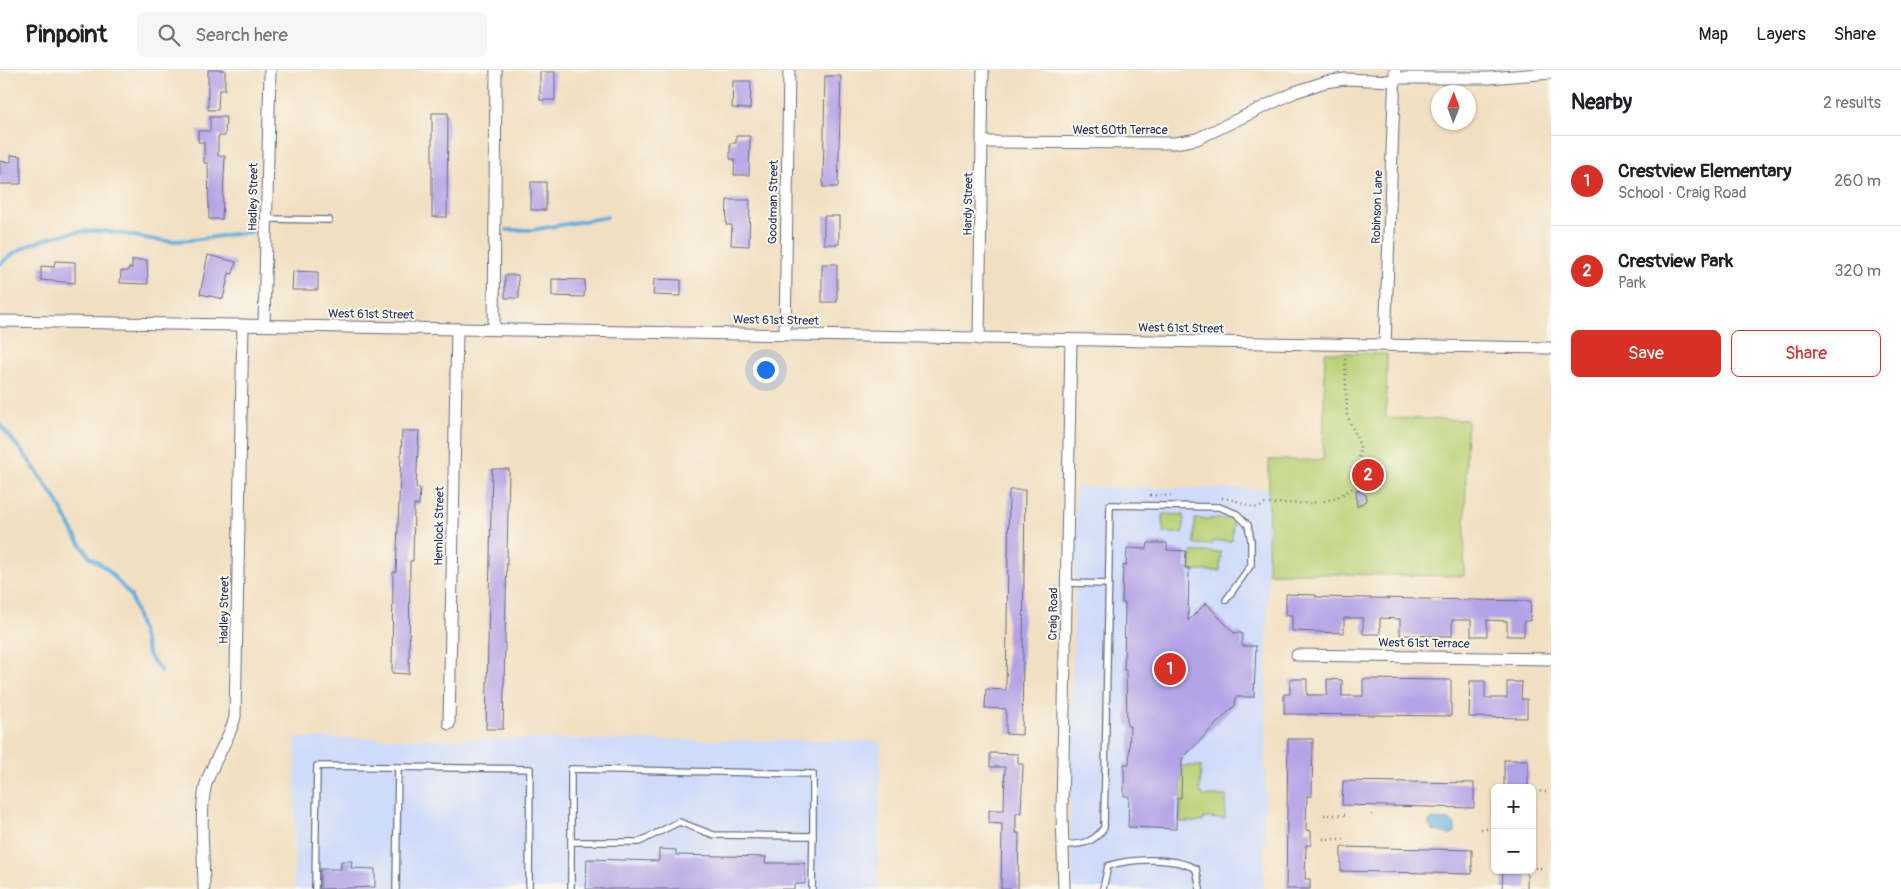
<!DOCTYPE html>
<html lang="en">
<head>
<meta charset="utf-8">
<style>
	:root { --surface:#fff; --page:#f6f6f6; --text:#202124; --muted:#757577; --line:#e0e0e0; --accent:#d93025 }
	body { margin:0; font-family:Pangolin,sans-serif; background:var(--page); color:var(--text) }
	.controls { position:absolute; right:15px; bottom:15px; display:grid; overflow:hidden; border-radius:8px; box-shadow:0 1px 4px #0004 }
	.controls button { width:45px; height:45px; display:grid; place-items:center; padding:0; border:0; border-bottom:1px solid var(--line); background:var(--surface); color:var(--text); font:25px sans-serif }
	.compass { position:absolute; left:1431px; top:15px; width:45px; height:45px; border-radius:50%; background:var(--surface); box-shadow:0 1px 4px #0004; rotate:1deg }
	.you { position:absolute; left:765px; top:299px; width:18px; height:18px; margin:-12px; border:4px solid #fff; border-radius:50%; background:#1a73e8; box-shadow:0 0 0 8px #1a73e833 }
	.badge { display:grid; place-items:center; width:32px; height:32px; border-radius:50%; background:var(--accent); color:#fff; font-size:16px; font-weight:700 }
	.pin { position:absolute; translate:-50% -50%; border:2px solid #fff; box-shadow:0 1px 5px #0006 }
	.list { margin:0; padding:0; list-style:none }
	h2 { display:flex; justify-content:space-between; align-items:center; height:65px; margin:0; padding:0 20px; font-size:21px }
	h2 small { font-size:16px; font-weight:400; color:var(--muted) }
	.list li { display:grid; grid-template-columns:32px 1fr auto; gap:15px; align-items:center; box-sizing:border-box; height:90px; padding:0 20px; border-top:1px solid var(--line) }
	.list b { display:block; font-size:19px; white-space:nowrap }
	.list p { margin:0; font-size:16px; white-space:nowrap; color:var(--muted) }
	.list em { font-size:16px; font-style:normal; color:var(--muted) }
	.actions { display:flex; gap:10px; padding:15px 20px }
	.actions a { flex:1; padding:11px 0; border:1px solid var(--accent); border-radius:8px; text-align:center; font-size:18px; color:var(--accent) }
	.actions .main { background:var(--accent); color:#fff }
	.icon { flex:none; width:28px; height:28px; fill:none; stroke:currentColor; stroke-width:2; stroke-linecap:round; stroke-linejoin:round }
	.map { position:relative; flex:none; width:1551px; height:819px; overflow:hidden }
	header { display:flex; align-items:center; gap:30px; box-sizing:border-box; height:70px; padding:0 25px; background:var(--surface); border-bottom:1px solid var(--line) }
	header strong { font-size:24px }
	nav { display:flex; gap:28px; margin-inline-start:auto; font-size:18px }
	.search { width:350px; height:45px; background:var(--page); display:flex; align-items:center; gap:12px; box-sizing:border-box; padding:0 18px; border-radius:8px; color:var(--muted); font-size:19px }
	main { display:flex }
	aside { flex:1; background:var(--surface) }
	.map>svg:first-child { display:block }
	.built { fill:#cedbfa }
	.green { fill:#bad277; stroke:#6a806a }
	.water { fill:#65afdd; stroke:#406f9e }
	.lines { fill:none; stroke-linecap:round; stroke-linejoin:round }
	.stream { stroke:#65afdd; stroke-width:4 }
	.building { fill:#b2a2e6 }
	.service-casing { stroke:#666d81; stroke-width:8 }
	.minor-casing { stroke:#666d81; stroke-width:13 }
	.path { stroke:#666d81; stroke-width:2.5; stroke-dasharray:1 4; stroke-linecap:butt }
	.service { stroke:#fff; stroke-width:5.5 }
	.minor { stroke:#fff; stroke-width:11 }
	.labels { text-anchor:middle; stroke-width:4; stroke-linejoin:round; paint-order:stroke }
	.street-label { font-size:12px; fill:#1b2f5e; stroke:#fbf7ec }
</style>
</head>
<body>
<header>
<strong>Pinpoint</strong>
<div class="search"><svg class="icon" aria-label="search" viewBox="0 0 24 24"><circle cx="10" cy="10" r="6"/><path d="M15 15l6 6"/></svg>Search here</div>
<nav><a>Map</a><a>Layers</a><a>Share</a></nav>
</header>
<main>
<div class="map">
<svg width="1551" height="819" viewBox="0 0 1551 819">
	<rect width="100%" height="100%" fill="#fbf7ec"/>
	<filter id="ink" filterUnits="userSpaceOnUse"><feTurbulence type="fractalNoise" baseFrequency=".02" numOctaves="2"/><feDisplacementMap in="SourceGraphic" scale="10" xChannelSelector="R" yChannelSelector="G"/><feConvolveMatrix kernelMatrix="1 2 1 2 8 2 1 2 1" color-interpolation-filters="sRGB"/></filter>
	<filter id="wash" filterUnits="userSpaceOnUse"><feTurbulence type="fractalNoise" baseFrequency=".0096" numOctaves="4" result="noise"/><feDisplacementMap in="SourceGraphic" scale="20" xChannelSelector="R" yChannelSelector="G"/><feGaussianBlur stdDeviation="1.12" result="paint"/><feColorMatrix in="noise" values="0 0 0 0 0 0 0 0 0 0 0 0 0 0 0 0 0 1.4 0 .05"/><feComposite in="paint" operator="in"/></filter>
	<g filter="url(#wash)">
		<rect width="100%" height="100%" fill="#f1dfc1"/>
		<g class="built">
			<path d="M1076,417L1269,419L1264,819H1074L1070,758Z"/>
			<path d="M296,668L881,671L878,819H294Z"/>
		</g>
		<g class="green">
			<path d="M1325,282L1387,284L1386,348L1467,350L1464,506L1268,503L1269,390H1323Z"/>
			<path d="M1163,444L1184,445L1183,463H1163Z"/>
			<path d="M1195,449H1233L1232,471H1213L1212,475L1194,474Z"/>
			<path d="M1191,482H1221L1220,501H1191Z"/>
			<path d="M1182,696H1201L1200,723H1203V726H1226L1225,749L1204,748L1203,752H1180Z"/>
		</g>
		<path class="water" d="M1432,749L1450,750L1455,755V762L1450,765L1432,760L1428,753Z"/>
		<g class="lines">
			<g class="stream">
				<path d="M507,160H532L607,147"/>
				<path d="M0,194C24,172 64,161 96,161C120,161 144,170 168,171C196,172 223,164 252,162"/>
				<path d="M0,355L25,385L56,429L77,469L90,487L107,499L131,526L149,586L161,601"/>
			</g>
		</g>
		<g id="blocks">
			<g class="building">
				<path d="M208,0H225V20H219L218,40H208Z"/>
				<rect x="540" y="2" width="15" height="28"/>
				<path d="M825,6H841L838,117H823Z"/>
				<path d="M733,11H751L750,39L732,38Z"/>
				<path d="M432,43H448L447,147H432Z"/>
				<path d="M210,47H226L225,66H218V86H225L222,149H209L208,93H204V72H198V61H210Z"/>
				<path d="M736,66H750L749,105H734L735,89H730V73H736Z"/>
				<path d="M11,85L21,86V114H0V91L11,92Z"/>
				<rect x="531" y="112" width="15" height="28"/>
				<path d="M727,130H750L749,176L731,175L732,155H726Z"/>
				<rect x="824" y="146" width="15" height="28"/>
				<path d="M208,185L236,192L233,204L229,203L223,229L200,224Z"/>
				<path d="M132,190H147L148,214L120,213L121,201H128V198H132Z"/>
				<path d="M55,191L75,192V213L41,210V196L54,197Z"/>
				<rect x="822" y="194" width="15" height="38"/>
				<path d="M293,201L318,202V220H292Z"/>
				<path d="M505,205H518L519,228H505Z"/>
				<path d="M552,209L585,210L584,227L552,226Z"/>
				<path d="M654,209L681,210V226L653,225Z"/>
				<path d="M402,361H419L416,418H420L419,435H414L413,491H410L409,604L392,603L393,502H396Z"/>
				<path d="M492,399H509L503,659H486Z"/>
				<path d="M1356,419L1366,425L1367,430L1357,437Z"/>
				<path d="M1009,420H1025L1022,665L1006,664V639L985,638L986,619L1006,620Z"/>
				<path d="M1148,473H1167V480L1186,481L1185,498H1189L1188,551L1206,533L1234,563H1242V576H1256L1254,627H1236L1235,635L1182,689L1181,728H1177L1176,759L1128,757L1129,726H1124V694H1129L1130,656H1127L1126,600H1124L1125,533H1122L1123,495L1126,496L1127,478L1147,479Z"/>
				<path d="M1286,524L1316,525V527L1531,531L1530,551H1524V566H1507V551L1487,550V566H1471V550H1452V566L1400,565V549L1380,548V564H1363V548H1344V563L1292,561V545H1286Z"/>
				<path d="M1290,609H1307V625H1327V609L1342,610V626H1363V609L1451,610V646L1284,644V624H1290Z"/>
				<path d="M1470,611H1485V628H1507V612H1522L1521,629H1527V648L1469,647Z"/>
				<path d="M1288,669H1313L1312,726H1307L1306,760L1311,761V775H1306L1305,809H1310V819H1286Z"/>
				<path d="M990,683L1018,684V694H1023L1021,743H1016V763H1019L1018,819H1001L1002,754L989,753V740H1004L1005,697H990Z"/>
				<rect x="1504" y="690" width="24" height="28"/>
				<path d="M1343,711L1474,713V738L1342,735Z"/>
				<path d="M1341,777L1472,780V804L1341,801Z"/>
				<path d="M659,779L676,780V785L766,787L765,793H805V814H794V819H586L587,789L659,791Z"/>
				<path d="M341,791H352L351,798L375,799V817L320,819V799H341Z"/>
				<path d="M1503,800H1527V819H1502Z"/>
			</g>
		</g>
	</g>
	<g filter="url(#ink)">
		<use href="#blocks" fill-opacity="0" stroke="#666d81" stroke-width="1"/>
		<g class="lines">
			<defs>
				<g id="service">
					<path d="M267,149L329,150"/>
					<path d="M1067,513L1109,514"/>
					<path d="M571,772V699L813,704V766"/>
					<path d="M1063,775C1083,774 1092,774 1104,758L1110,435L1219,437L1237,444L1248,455L1251,470V495L1226,530"/>
					<path d="M315,819L317,696L530,699L529,819"/>
					<path d="M396,819L398,697"/>
					<path d="M571,819V772H639L679,752L714,765L813,766L812,819"/>
					<path d="M1103,819L1108,796C1131,788 1175,787 1196,799L1200,819"/>
				</g>
				<g id="minor">
					<path d="M1395,8H1489L1551,3"/>
					<path d="M983,72L1175,73L1197,69L1295,22L1325,12L1345,9L1395,11"/>
					<path d="M0,251L1551,278"/>
					<path d="M264,255L270,0"/>
					<path d="M494,258L496,0"/>
					<path d="M785,264L789,0"/>
					<path d="M979,269L983,0"/>
					<path d="M1385,274L1395,0"/>
					<path d="M1297,585L1551,589"/>
					<path d="M449,654L457,259"/>
					<path d="M204,819C204,791 199,739 206,714C213,690 229,671 235,647L243,255"/>
					<path d="M1064,819L1062,742L1071,270"/>
				</g>
			</defs>
			<use href="#service" class="service-casing"/>
			<use href="#minor" class="minor-casing"/>
			<g class="path">
				<path d="M1150,425L1174,426"/>
				<path d="M1222,428C1236,429 1246,436 1259,438L1264,434C1302,431 1327,440 1358,414L1360,376L1347,345L1345,288"/>
				<path d="M1535,721L1547,722"/>
				<path d="M1324,745H1347"/>
				<path d="M1372,745H1376"/>
				<path d="M1481,759H1495"/>
				<path d="M1532,760H1534"/>
				<path d="M1323,769H1348"/>
				<path d="M1535,798H1545"/>
			</g>
			<use href="#service" class="service"/>
			<use href="#minor" class="minor"/>
		</g>
	</g>
	<g class="labels">
		<g class="street-label">
			<text x="1120" y="64">West 60th Terrace</text>
			<text transform="translate(253 127) rotate(-89)" y="4">Hadley Street</text>
			<text transform="translate(773 132) rotate(-89)" y="4">Goodman Street</text>
			<text transform="translate(968 134) rotate(-89)" y="4">Hardy Street</text>
			<text transform="translate(1377 137) rotate(-88)" y="4">Robinson Lane</text>
			<text transform="translate(371 244) rotate(1)" y="4">West 61st Street</text>
			<text transform="translate(776 250) rotate(1)" y="4">West 61st Street</text>
			<text transform="translate(1181 258) rotate(1)" y="4">West 61st Street</text>
			<text transform="translate(439 456) rotate(-89)" y="4">Hemlock Street</text>
			<text transform="translate(224 540) rotate(-89)" y="4">Hadley Street</text>
			<text transform="translate(1053 544) rotate(-89)" y="4">Craig Road</text>
			<text transform="translate(1424 573) rotate(1)" y="4">West 61st Terrace</text>
		</g>
	</g>
</svg>
<div class="controls">
<button>+</button>
<button>−</button>
</div>
<svg class="compass" viewBox="-18 -18 36 36"><path d="M0-13l5 13h-10z" fill="#e53935"/><path d="M0 13l5-13h-10z" fill="#757577"/></svg>
<div class="you"></div>
<div class="pin badge" style="left:1170px;top:599px">1</div>
<div class="pin badge" style="left:1368px;top:405px">2</div>
</div>
<aside>
<h2>Nearby<small>2 results</small></h2>
<ul class="list">
<li><span class="badge">1</span><div><b>Crestview Elementary</b><p>School · Craig Road</p></div><em>260 m</em></li>
<li><span class="badge">2</span><div><b>Crestview Park</b><p>Park</p></div><em>320 m</em></li>
</ul>
<div class="actions"><a class="main">Save</a><a>Share</a></div>
</aside>
</main>
</body>
</html>
